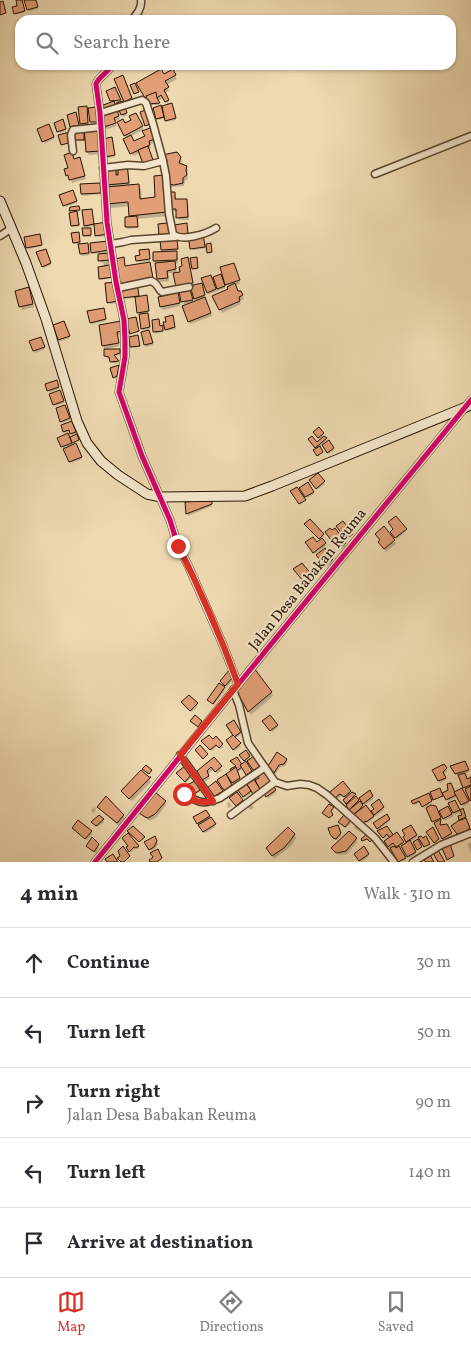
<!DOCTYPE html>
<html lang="en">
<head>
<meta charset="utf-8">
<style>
	:root { --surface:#fff; --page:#f7f7f7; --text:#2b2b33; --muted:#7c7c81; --line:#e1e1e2; --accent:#d93025 }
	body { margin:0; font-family:Vollkorn,serif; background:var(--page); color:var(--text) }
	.stop { position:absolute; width:15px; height:15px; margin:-11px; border:4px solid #d93025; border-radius:50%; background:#fff }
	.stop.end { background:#d93025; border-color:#fff; box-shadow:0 1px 5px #0008 }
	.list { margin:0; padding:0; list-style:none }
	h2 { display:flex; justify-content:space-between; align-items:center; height:65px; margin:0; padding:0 20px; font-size:21px }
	h2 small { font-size:16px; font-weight:400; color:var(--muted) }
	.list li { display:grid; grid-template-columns:32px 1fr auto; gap:15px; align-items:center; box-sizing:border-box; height:70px; padding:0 20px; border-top:1px solid var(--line) }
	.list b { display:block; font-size:19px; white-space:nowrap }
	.list p { margin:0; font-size:16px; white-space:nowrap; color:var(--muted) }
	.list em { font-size:16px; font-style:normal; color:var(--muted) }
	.icon { flex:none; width:28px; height:28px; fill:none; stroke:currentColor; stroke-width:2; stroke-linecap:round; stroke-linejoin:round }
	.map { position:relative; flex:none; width:471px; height:862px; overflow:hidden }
	.search { position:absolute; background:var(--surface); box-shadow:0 1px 4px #0004; left:15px; right:15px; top:15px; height:55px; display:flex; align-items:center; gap:12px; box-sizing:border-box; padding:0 18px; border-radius:15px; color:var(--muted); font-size:19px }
	.sheet { height:415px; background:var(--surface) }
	nav { display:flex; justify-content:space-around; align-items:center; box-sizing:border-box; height:70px; border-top:1px solid var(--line); background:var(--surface); font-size:14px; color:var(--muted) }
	nav a { display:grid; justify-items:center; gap:2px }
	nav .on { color:var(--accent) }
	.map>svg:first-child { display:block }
	.shadow { fill:#0003; fill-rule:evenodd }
	.building { fill:#e29e76; stroke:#271301 }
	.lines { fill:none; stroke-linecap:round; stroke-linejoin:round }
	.street-casing { stroke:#59442d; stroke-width:9 }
	.secondary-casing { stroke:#271301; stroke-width:11 }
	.street { stroke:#f4e6cc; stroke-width:6 }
	.secondary { stroke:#f4e6cc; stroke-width:9 }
	.cycleway-casing { stroke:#f4e6cc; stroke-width:8 }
	.cycleway { stroke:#d6006c; stroke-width:5 }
	.route { stroke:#d93025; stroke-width:6 }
	.labels { text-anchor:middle; stroke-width:4; stroke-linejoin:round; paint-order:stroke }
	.street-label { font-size:15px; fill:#271301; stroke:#f4e6cc }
</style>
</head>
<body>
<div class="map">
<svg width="471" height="862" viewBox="0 0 471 862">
	<rect width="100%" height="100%" fill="#eed9b1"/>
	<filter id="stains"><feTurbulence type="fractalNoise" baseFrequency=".004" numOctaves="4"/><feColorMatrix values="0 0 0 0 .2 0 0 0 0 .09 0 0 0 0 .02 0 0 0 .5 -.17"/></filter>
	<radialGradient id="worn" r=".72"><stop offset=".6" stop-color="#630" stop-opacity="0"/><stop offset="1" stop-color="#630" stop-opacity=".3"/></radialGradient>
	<g class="shadow">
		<path d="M22,0L25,12L16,15L15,13Z"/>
		<path d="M26,0H35L38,9L29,11Z"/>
		<path d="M172,71L177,79L166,85L169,91L164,93L170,105L173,106L176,120L167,122L166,118L158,120L157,119L166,113L168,105L164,98L157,101L159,105H151L138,83L164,75Z"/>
		<path d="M115,89L121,103L123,104L127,115L123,117L117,102H114L120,119L115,121L117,126L107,129L105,126L113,103L111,100Z"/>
		<path d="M87,109L89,125H82L81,124Z"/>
		<path d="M135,114L145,132L150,129L156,142L149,145L151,148L148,149L153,162L145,165L140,153L133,156L127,138L119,123L125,125L132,121ZM143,130L146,137L134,142L131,136Z"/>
		<path d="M77,116L79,129L98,127L101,154L89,155L87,152L86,141H76L71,126Z"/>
		<path d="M56,123H64L66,131L60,133Z"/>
		<path d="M49,126L54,139L45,143L44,141Z"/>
		<path d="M112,141L115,157L107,158L106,157Z"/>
		<path d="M180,157L182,161L180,165L186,167L188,170L187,174L188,179L185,181L184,186L171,187L169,183Z"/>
		<path d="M74,160L81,162L86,179L72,183L70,178H69L67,175Z"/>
		<path d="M115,167L120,175L128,167L130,186L138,185L141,189L142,200L157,198L169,216L137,219L138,228L127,229L126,218H132L130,206L111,208L108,203L109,188L107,184Z"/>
		<path d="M100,186L101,194L83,196L82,194Z"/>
		<path d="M174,193L176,196V200H186L188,203L189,220H179L178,217L177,212H174L172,209Z"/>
		<path d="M74,194L77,203L65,207L64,205Z"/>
		<path d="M92,212L94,225L106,223L108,236L98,237L95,226L89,227L91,231V237H85L84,236L87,229L85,226Z"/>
		<path d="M77,213L80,226L73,227L72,226Z"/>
		<path d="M186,224L188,235L203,234L205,246L210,245L212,252L209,253L208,248L193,250L190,236L177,238L175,226Z"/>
		<path d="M79,235L81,245L88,244L90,255L82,256L80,244H75L74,243Z"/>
		<path d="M40,237L42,246L29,249L28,248Z"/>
		<path d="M177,240L178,250H175L178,255V263L176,264L177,274L181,273L188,259L192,267L197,260L198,269L194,270L190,264L194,286H202L205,297L204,298L212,316L190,324L189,321L191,302L184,304L181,292L193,289L192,287L178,292L180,306L163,310L161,307L177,286L175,273H168L169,281L160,282L158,279L156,264L154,261L164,253L162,249ZM192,290L197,302L193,303L191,291Z"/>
		<path d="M108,242L110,252H108L110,256L111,261L108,262L109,267L113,278L101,280L100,278L104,268L103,262L101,263L100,261L99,253L94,254L93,252Z"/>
		<path d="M148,250L150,261L138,262L137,261Z"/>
		<path d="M47,252L51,265L44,268L43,266Z"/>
		<path d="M123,259L125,267L150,263L151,266L154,281L137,284L139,298H147L149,312L146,313L148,316L150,329L143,330L142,328L136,298L124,299L123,297L122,286L120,283Z"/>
		<path d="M234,264L240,284L234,285L238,293L240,292L244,299L239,301L241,304L222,313L214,297L230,289L226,284Z"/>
		<path d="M214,277H221L225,288L209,294L208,292L216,286Z"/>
		<path d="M106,284L118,303L110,304Z"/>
		<path d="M17,292H30L34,307L22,310Z"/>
		<path d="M104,311L106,321L92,324L91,322Z"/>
		<path d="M173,319L176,329L167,331L166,329Z"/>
		<path d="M153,321L163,328V332L155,334Z"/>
		<path d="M120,323L123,334L118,335L119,346L105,349L103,345Z"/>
		<path d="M65,324L70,338L60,341L59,339Z"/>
		<path d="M142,333H150L153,345L146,347Z"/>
		<path d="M138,337L140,347L132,348L131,347Z"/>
		<path d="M40,338L45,349L35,353L31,342Z"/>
		<path d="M119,350L120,355L114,356L118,363H112L111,359L106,357L105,355Z"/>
		<path d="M118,367V378L115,379L114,377Z"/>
		<path d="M57,384L59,389L50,392L49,390Z"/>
		<path d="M60,393L64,403L55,406L54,404Z"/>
		<path d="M66,408L70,420L62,423L61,421Z"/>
		<path d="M73,424L78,439L71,442V444L73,446L76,445L82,459L71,463L58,438H69L73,437L71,433L72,431L65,433L64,431Z"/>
		<path d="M318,429L334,450L329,454L323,444L319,447L322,453L318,456L315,450L317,449L310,439L317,444L320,441L314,432Z"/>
		<path d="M312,482H324L325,484L318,489Z"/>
		<path d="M307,484L314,494L307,498L301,488Z"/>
		<path d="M186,503H212V506L188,516Z"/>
		<path d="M310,521L323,535L324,537L322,539L326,546L315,554L307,542L316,544L321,541L307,526Z"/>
		<path d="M334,530L346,546L340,550L327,532H332Z"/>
		<path d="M405,530L406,531L397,539L391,532Z"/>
		<path d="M394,541L396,544L386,552L379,543Z"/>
		<path d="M325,550L333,561L327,567L319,557Z"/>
		<path d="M296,571L311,576L312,578L305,583Z"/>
		<path d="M230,671L234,678L227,687L222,683Z"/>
		<path d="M220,685L225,690L214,705L209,700Z"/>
		<path d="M238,690L271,692L273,696L251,715Z"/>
		<path d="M189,696L198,706L192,712L184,704Z"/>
		<path d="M270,716L278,727L272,732L264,722Z"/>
		<path d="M234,721L241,734L235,739L241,746L235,751L227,740L234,735Z"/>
		<path d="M204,743L222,745L223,747L220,749L217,746L212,751Z"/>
		<path d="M246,752L251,760L254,758L260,767L255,771L248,760L245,762L241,756Z"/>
		<path d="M214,759L222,770L217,774L214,769L207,775L210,779L204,782L198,771Z"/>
		<path d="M286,760L288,761L285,766L280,767L276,774L271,768Z"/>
		<path d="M245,763L252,773L248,776L243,768L238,772L240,780L231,786L232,787L225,791L218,780Z"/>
		<path d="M464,763L469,772L464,773L467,780L471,779V800L466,789L464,787L459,775H457L452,767Z"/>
		<path d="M444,765L447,771L443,775L446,780L440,783L434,770Z"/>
		<path d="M184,768L191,778L186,783L179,775Z"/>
		<path d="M261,778L271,784L276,793L268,798L263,790L255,795L253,792L244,798L239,789L252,780L254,782Z"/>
		<path d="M149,779L151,782L132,801L122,792Z"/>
		<path d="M194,782L200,792L192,797L181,791V790Z"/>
		<path d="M449,790L454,793L461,790L469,803L464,806L458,796L448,801L446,797L436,801L445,797V794L443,795Z"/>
		<path d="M350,792L351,794L355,795L363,808L371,813L375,810L379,801L384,810L374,817V818L368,823L367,822L363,825L351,812L345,802L346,799L342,795L337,799L333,794Z"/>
		<path d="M369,792L373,799L365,805L360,798Z"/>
		<path d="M428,794V801L429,803H432L424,808L421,802L415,805L413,801Z"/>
		<path d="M258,799L252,805L254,807L251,810L246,806Z"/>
		<path d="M454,801L459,811L462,810L470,830L459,836L453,826L461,821L459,817L463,815L462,811L455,815L450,804Z"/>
		<path d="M165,802L166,805L157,817L150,821L143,816L141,813L147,805Z"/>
		<path d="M229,802L232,806L228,808L227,803Z"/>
		<path d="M95,807L96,810L93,814L91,810Z"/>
		<path d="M99,807L123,816L125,819L119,826L101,810Z"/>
		<path d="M448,808L454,816L445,820L441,812Z"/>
		<path d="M205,811L215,827L205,833L195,818Z"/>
		<path d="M386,816L390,821L378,830L375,824Z"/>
		<path d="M103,820L104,822L98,827L92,823Z"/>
		<path d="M350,821L351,823L346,828L340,822Z"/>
		<path d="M356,825L362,830L360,832L354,828Z"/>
		<path d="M447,825L452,835L444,840L439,831Z"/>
		<path d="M410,827L417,838L409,842L416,854L409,858L402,845L399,847L406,860L399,862L386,842L391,838L389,835L384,839L379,832L386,828L393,837L397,834L404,845L408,843L405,837ZM395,844L401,852L400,853L392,846Z"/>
		<path d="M339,828L341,836L337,840H335L332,836Z"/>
		<path d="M74,829L91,832L92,834L87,840Z"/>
		<path d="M294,834L296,838L292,845L285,851L274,859L268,848Z"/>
		<path d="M154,838L158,844L155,849L151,851L146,842Z"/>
		<path d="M93,839L99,847L96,853L89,847Z"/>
		<path d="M356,839L357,842L347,854L339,855L334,851Z"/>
		<path d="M471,842V854L468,844Z"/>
		<path d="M138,846L139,848L138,849L136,848L131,852L127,848Z"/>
		<path d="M364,848L369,856L361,862L356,854Z"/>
	</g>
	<g class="building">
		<path d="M16,0H22L25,11L14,14L12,7L17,6Z"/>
		<path d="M24,0H36L38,7L27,10Z"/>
		<path d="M3,1L6,13L0,15V2Z"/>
		<path d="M161,69L164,74L173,69L176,75L165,81L169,87L164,90L169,100L165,102L161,95L157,98L154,93L145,98L136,83Z"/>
		<path d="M123,75L132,98L124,102L114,79Z"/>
		<path d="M135,83L139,92L134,94L130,85Z"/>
		<path d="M115,87L121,100L110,101L106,91Z"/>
		<path d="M156,92L157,98L160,103L148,104L146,96Z"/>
		<path d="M114,101L119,116L114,118L116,123L104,127L98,107Z"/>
		<path d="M123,101L127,113L121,115L116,103Z"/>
		<path d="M172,103L176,118L165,121L162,106Z"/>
		<path d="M161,105L164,117L156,119L153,108Z"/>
		<path d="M87,106L88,123L80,124L78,107Z"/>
		<path d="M97,107L98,122H90L88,108Z"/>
		<path d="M151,108L156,122L145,126L140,112Z"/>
		<path d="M76,112L79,125L70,127L67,115Z"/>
		<path d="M136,113L143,126L124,136L117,122L123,119L125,123L131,120L129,116Z"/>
		<path d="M63,119L66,129L57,132L54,123Z"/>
		<path d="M49,124L54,137L42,142L37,129Z"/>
		<path d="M98,125L100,151L86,152L84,126Z"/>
		<rect x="74" y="127" width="10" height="13"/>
		<path d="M150,128L155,139L149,141L150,145L130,154L123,139L131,135L134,141L145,136L142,131Z"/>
		<path d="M70,132L72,142L61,145L58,135Z"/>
		<path d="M112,137L115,155L105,157L102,139Z"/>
		<path d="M148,146L153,160L143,164L138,150Z"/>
		<path d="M72,152L74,159L80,157L85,176L69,180L68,175L66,176L64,169L68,168L64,155Z"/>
		<path d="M177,152L181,157L179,163L187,166L186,170L187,175L183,178V183L174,185L168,184L162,155Z"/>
		<path d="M118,163H127L129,183L106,185L105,166L116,165V175H118Z"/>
		<path d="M164,175L167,212L129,216L128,202L107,204L106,187L139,184L140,199L155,197L154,176Z"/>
		<path d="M100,183L101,193L81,194L80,184Z"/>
		<path d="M73,190L77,201L63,206L59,195Z"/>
		<path d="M170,192H175V199H187L188,217L176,218V209H171Z"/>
		<path d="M79,206L80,210L69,211L70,207Z"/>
		<path d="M92,209L94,224L84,226L82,210Z"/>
		<path d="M77,211L79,225L71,226L69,213Z"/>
		<path d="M137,216L138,227H125V217Z"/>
		<path d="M107,222L108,234L95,236L94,224Z"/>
		<path d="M167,223L172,233L159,235L158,224Z"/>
		<path d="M187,223L188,234L175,236L174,225Z"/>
		<path d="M82,228H91V235L83,236Z"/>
		<path d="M79,232L80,242L73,243L71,233Z"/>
		<path d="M203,232L205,247L190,249L188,234Z"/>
		<path d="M40,234L42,245L26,248L24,237Z"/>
		<path d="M177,239L178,249L161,250L160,240Z"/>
		<path d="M108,241L109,250L91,253L90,243Z"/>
		<path d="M88,243L89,253L80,254L78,244Z"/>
		<path d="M211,243L212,252L207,253L206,244Z"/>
		<path d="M46,249L51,263L42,267L36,252Z"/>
		<path d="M149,249L150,259L136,261L135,256L140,255L139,250Z"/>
		<path d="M177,251V260L153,261V252Z"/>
		<path d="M110,253L111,260L98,261V254Z"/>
		<path d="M124,257L125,266L150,262L153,278L119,284L115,259Z"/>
		<path d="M188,257L193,283L176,287L173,273L180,272L179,267L182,266L181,259Z"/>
		<path d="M197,257L198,268L192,269L190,258Z"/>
		<path d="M175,261L176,269L167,271L168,278L157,279L155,263Z"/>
		<path d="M234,263L240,280L225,285L220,267Z"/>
		<path d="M109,265L112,266L113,277L99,279L98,267Z"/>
		<path d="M221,274L225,286L217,289L213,277Z"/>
		<path d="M211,275L216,289L207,293L201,278Z"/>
		<path d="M116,282L118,301L107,303L105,283Z"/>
		<path d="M137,282L139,296L121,298L120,289Z"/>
		<path d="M202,283L205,295L194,299L190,286Z"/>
		<path d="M235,283L238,291H241L243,295L239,297L240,301L219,310L212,296L228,289L227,287Z"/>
		<path d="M29,287L33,304L19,307L15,291Z"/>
		<path d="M177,287L180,303L160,307L158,297L168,295L167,289Z"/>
		<path d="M190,289L193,300L181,302L179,291Z"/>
		<path d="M147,295L149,311L137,313L135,297Z"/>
		<path d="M205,297L211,313L188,322L182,306Z"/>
		<path d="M104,308L106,319L90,323L87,311Z"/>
		<path d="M148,313L150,327L141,329L139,314Z"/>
		<path d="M173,315L175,327L165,330L163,322H166L165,317Z"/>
		<path d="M136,317L139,331L130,334L126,319Z"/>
		<path d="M159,319L160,326L163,325V331L153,332L152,320Z"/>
		<path d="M64,321L70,336L58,340L53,325Z"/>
		<path d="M121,321L122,331L117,332L119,343L102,346L99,325Z"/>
		<path d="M149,330L153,343L144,345L141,332Z"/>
		<path d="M138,335L140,346L130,347L129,337Z"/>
		<path d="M41,337L45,347L33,351L29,341Z"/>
		<path d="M104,349H120V353L114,355L119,361L110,362L109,357L104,356Z"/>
		<path d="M119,365L117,376L113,378L110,368Z"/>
		<path d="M57,380L59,387L47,391L45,384Z"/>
		<path d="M60,390L64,401L53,405L49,394Z"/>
		<path d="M65,405L70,418L60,422L56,408Z"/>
		<path d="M72,421L76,432L70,434L69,430L63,432L61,425Z"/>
		<path d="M319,427L324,433L318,438L313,432Z"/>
		<path d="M68,433L72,443L61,447L57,438Z"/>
		<path d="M77,434L79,440L72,443L70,437Z"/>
		<path d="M312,436L317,442L324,436L327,438L315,448L308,439Z"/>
		<path d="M329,440L334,448L327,453L322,445Z"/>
		<path d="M76,443L82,457L69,462L63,449Z"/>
		<path d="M320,446L323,452L317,456L313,450Z"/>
		<path d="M318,473L325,481L316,489L309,480Z"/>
		<path d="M308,482L314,492L305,497L299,488Z"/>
		<path d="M297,487L306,500L299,504L290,491Z"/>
		<path d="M212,500V504L186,514L185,502Z"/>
		<path d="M396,516L407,529L395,538L390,532L393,529L388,522Z"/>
		<path d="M310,519L324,534L319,539L304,524Z"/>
		<path d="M343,521L353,534L346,539L336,526Z"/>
		<path d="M384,526L395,540L384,549L378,542L380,540L375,534Z"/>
		<path d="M330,528L332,530L335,528L346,543L338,549L325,532Z"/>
		<path d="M313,537L317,542L322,538L326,543L313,553L305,542Z"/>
		<path d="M325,548L333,559L325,566L316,555Z"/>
		<path d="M302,563L312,575L304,582L293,569Z"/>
		<path d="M254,668L272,692L248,712L236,690Z"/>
		<path d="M230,669L234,676L225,686L220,681Z"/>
		<path d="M219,683L225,687L213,704L207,700Z"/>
		<path d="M189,695L198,703L190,711L181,702Z"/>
		<path d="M195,715L202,721L198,727L190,721Z"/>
		<path d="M270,715L278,725L270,731L262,721Z"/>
		<path d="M234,720L241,732L234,737L226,725Z"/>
		<path d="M209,735L213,739L216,736L223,744L219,748L216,745L210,750L201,741Z"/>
		<path d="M233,735L241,743L233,750L226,740Z"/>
		<path d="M200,745L208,754L203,759L195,750Z"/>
		<path d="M246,750L250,756L244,761L239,755Z"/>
		<path d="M277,752L287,759L284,764L279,765L274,773L268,766Z"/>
		<path d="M254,756L260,765L259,768L255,770H253L247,761Z"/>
		<path d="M214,757L222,766L215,772L211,767L207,771L209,776L202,780L197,771Z"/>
		<path d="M237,757L243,766L233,774L230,769L236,766L230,761Z"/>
		<path d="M246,761L252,771L246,775L240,765Z"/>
		<path d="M465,761L469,770L455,774L450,766Z"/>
		<path d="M444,764L447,768L443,772L446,778L438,781L432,770Z"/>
		<path d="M146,765L152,770L149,774L142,769Z"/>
		<path d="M185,766L191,775L185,782L176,773Z"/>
		<path d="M236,767L240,778L232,783L226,774Z"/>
		<path d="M264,769L272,781L260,789L255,780L259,778L257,774Z"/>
		<path d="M141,770L149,777H151L129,799L121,791Z"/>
		<path d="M465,773L467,779L471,777V785L463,788L458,775Z"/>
		<path d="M226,774L232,785L225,790L223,789L217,780Z"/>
		<path d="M253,778L260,789L253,794L246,783Z"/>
		<path d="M195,781L200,790L191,796L179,789Z"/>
		<path d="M216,781L223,791L213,797L207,788Z"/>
		<path d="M343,781L351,791L344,797L340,794L335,798L330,792Z"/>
		<path d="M246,783L251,791L243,797L237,789Z"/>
		<path d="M271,783L276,790L266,797L261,789Z"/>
		<path d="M451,783L456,795L446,800L442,793L448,790L447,784Z"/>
		<path d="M471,786V800L470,801L465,789Z"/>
		<path d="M440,788L443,796L433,800L430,792Z"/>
		<path d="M462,788L469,801L461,805L454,792Z"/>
		<path d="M370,790L373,796L363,804L359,798Z"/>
		<path d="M155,792L166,801L155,814L148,818L145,817L139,813L143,809L141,805L145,801L147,803Z"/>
		<path d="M237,792L243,800L236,806L229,798Z"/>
		<path d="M352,792L356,794L346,804L343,800Z"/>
		<path d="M429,793L432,801L422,807L419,801L413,804L411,801Z"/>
		<path d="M106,796L124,815L117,823L97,807Z"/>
		<path d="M356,796L359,800L349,810L346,805Z"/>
		<path d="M379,799L384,807L374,815L371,811L374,809L371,805Z"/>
		<path d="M455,800L460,810L453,813L448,803Z"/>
		<path d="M360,801L363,805L360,809L353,815L349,810Z"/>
		<path d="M329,804L334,807L331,811L333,815L329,818L322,813Z"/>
		<path d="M366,805L374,816L366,822V821L361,824L353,815Z"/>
		<path d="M431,805L436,806L441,818L432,822L426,808Z"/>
		<path d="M448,806L452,814L443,819L439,811Z"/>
		<path d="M463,808L466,817L459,820L458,816L462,815L460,810Z"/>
		<path d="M206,810L210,816L197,824L193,817Z"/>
		<path d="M387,814L390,819L377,829L373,823Z"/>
		<path d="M99,815L104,819L96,826L91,822Z"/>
		<path d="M344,815L351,820L345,827L338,822Z"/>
		<path d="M211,817L216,824L203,832L198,825Z"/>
		<path d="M466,818L470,828L465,832L457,834L451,826L458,821Z"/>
		<path d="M441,819L440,825L447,824L452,833L442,839L434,823Z"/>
		<path d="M78,820L92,831L85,839L72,828Z"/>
		<path d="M338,825L341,833L336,839L333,838L330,834L328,828Z"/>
		<path d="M411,825L417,835L406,842L403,837L405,835L402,830Z"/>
		<path d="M133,826L145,837L139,842L127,831Z"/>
		<path d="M387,826L394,836L390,838L387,834L383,838L377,831Z"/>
		<path d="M288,827L295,834L290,841L284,848L272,856L266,848Z"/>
		<path d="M433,827L439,839L434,843L426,832Z"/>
		<path d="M349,831L357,838L346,851L336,853L331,848Z"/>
		<path d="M397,832L404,842L396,847L393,843L388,847L384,841Z"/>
		<path d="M128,833L139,846L136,848L134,847L129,852L126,847L128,846L122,838Z"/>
		<path d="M368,833L373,839L370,842L367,839L362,841L361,839Z"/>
		<path d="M155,836L157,841L154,847L149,850L144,842Z"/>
		<path d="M421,836L423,838L426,836L430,844L424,847L418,837Z"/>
		<path d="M92,837L99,844L94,852L86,846Z"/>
		<path d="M418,839L422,847L417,850L413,842Z"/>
		<path d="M410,840L416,852L407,857L401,846Z"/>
		<path d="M450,844L454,856L447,860L442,848Z"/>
		<path d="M123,846L130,856L124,862H121L117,858L120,856L118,851Z"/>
		<path d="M364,846L369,854L359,861L354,854Z"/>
		<path d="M394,846L396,848L399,846L406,858L398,862L390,848Z"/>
		<path d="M158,849L162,858L157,862H150L149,860L153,857L150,853Z"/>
		<path d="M438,850L445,862H438L433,853Z"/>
		<path d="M429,853L434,862H426L423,859Z"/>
		<path d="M113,854L118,862H107L105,859Z"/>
	</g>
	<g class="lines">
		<defs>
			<g id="street">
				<path d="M132,20C137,14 142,8 141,0"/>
				<path d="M112,65C108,73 98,77 96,84L100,113L107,222L116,282L124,320L125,341V357L119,392L142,456L170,520L178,546L188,565L223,645L238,684"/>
				<path d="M100,113L142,100L146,103L153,124L163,161L166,176L169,214L173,234C182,242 206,234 216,228"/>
				<path d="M73,151L71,135L73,130L101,127"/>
				<path d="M103,168L128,165L144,166L163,161"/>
				<path d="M375,174L471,136"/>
				<path d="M0,236L12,228"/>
				<path d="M111,244L123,242L131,240L175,237"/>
				<path d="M118,288L151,281C158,283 157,288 162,292L189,287"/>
				<path d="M233,690L239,705L248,743L275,782L287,786L300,784L309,785L317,788L327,795L375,838L394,862"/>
				<path d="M180,755L213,801"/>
				<path d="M184,794C200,803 202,805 220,798L264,768"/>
				<path d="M231,815L275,782"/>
				<path d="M95,862L236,687L471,400"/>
				<path d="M413,862L441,845L471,833"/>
			</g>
			<path id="secondary" d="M0,201L26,263L46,319L77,421L87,443L101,461L118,475L147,494L161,497L245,496L272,486L471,405"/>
		</defs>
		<use href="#street" class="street-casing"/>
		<use href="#secondary" class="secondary-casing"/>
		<use href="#street" class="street"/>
		<use href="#secondary" class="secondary"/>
		<defs>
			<g id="cycleway">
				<path d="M112,65C108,73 98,77 96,84L100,113L107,222L116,282L124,320L125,341V357L119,392L142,456L170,520L178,546L188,565L223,645L238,684"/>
				<path d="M95,862L236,687L471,400"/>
			</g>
		</defs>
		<use href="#cycleway" class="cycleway-casing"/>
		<use href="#cycleway" class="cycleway"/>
	</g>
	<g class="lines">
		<path class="route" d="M178,546C201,591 221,637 238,684L180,755L213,801C199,804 195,801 184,794"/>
	</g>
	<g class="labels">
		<g class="street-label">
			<text transform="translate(307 579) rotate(-51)" y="5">Jalan Desa Babakan Reuma</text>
		</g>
	</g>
	<rect width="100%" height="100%" filter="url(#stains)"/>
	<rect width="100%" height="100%" fill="url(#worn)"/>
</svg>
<div class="stop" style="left:184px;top:794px"></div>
<div class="stop end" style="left:178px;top:546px"></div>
<div class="search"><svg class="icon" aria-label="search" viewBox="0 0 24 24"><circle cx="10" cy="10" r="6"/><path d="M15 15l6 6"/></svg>Search here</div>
</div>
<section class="sheet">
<h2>4 min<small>Walk · 310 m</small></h2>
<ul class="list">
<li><svg class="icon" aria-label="ahead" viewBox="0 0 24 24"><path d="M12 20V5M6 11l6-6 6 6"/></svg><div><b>Continue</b></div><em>30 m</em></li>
<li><svg class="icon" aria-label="left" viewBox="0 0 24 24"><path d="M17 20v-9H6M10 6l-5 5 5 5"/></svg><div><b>Turn left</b></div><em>50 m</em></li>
<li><svg class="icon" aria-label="right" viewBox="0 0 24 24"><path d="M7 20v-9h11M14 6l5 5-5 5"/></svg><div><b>Turn right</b><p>Jalan Desa Babakan Reuma</p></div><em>90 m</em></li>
<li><svg class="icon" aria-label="left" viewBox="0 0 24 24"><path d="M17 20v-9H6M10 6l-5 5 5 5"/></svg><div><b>Turn left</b></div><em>140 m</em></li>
<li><svg class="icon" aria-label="arrive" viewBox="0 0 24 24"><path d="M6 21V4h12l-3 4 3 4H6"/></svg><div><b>Arrive at destination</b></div></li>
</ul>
</section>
<nav>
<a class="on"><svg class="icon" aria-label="map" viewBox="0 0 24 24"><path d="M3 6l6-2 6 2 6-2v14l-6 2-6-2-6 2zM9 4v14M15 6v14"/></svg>Map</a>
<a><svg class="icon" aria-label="directions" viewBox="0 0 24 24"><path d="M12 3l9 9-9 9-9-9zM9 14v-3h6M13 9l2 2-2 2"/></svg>Directions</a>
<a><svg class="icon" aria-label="saved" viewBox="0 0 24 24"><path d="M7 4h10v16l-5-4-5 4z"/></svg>Saved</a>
</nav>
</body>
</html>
